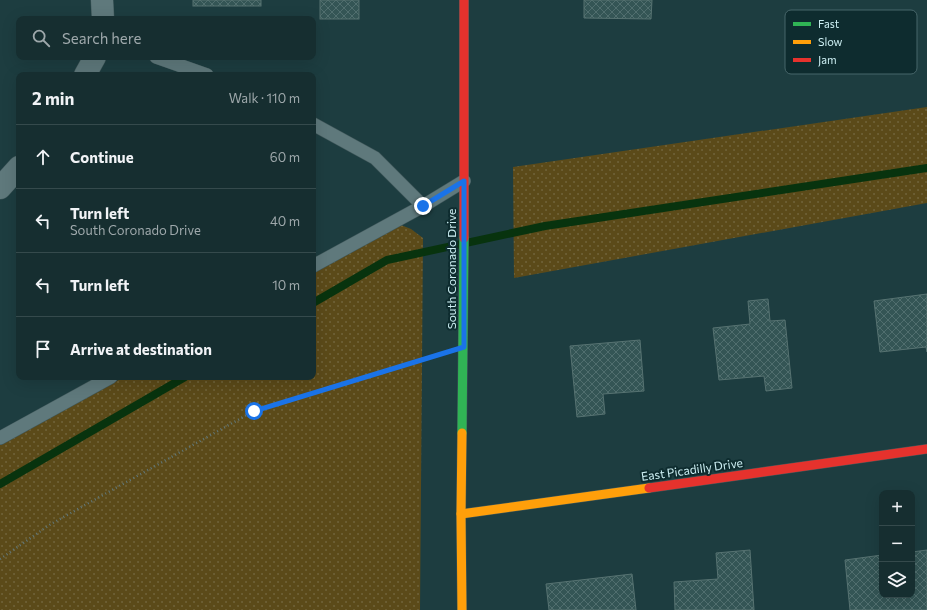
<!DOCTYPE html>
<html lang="en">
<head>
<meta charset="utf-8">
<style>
	:root { --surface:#162e30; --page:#1f3638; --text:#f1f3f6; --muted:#9ea8ab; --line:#354a4c }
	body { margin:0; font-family:Commissioner,sans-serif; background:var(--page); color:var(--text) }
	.controls { position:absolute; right:12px; bottom:12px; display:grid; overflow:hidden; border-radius:8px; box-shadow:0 4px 16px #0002 }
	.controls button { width:36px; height:36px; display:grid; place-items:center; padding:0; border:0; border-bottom:1px solid var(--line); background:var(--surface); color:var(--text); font:20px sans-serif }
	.stop { position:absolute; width:12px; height:12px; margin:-9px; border:3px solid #1a73e8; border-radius:50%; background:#fff }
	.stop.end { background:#1a73e8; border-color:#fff; box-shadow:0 1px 4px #0008 }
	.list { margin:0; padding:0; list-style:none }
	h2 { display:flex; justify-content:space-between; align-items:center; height:52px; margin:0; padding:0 16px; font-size:17px }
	h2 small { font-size:13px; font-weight:400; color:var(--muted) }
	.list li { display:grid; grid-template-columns:26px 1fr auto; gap:12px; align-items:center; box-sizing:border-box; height:64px; padding:0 16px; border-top:1px solid var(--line) }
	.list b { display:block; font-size:15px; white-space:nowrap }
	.list p { margin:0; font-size:13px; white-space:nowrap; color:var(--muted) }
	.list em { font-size:13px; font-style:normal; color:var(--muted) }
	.icon { flex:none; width:22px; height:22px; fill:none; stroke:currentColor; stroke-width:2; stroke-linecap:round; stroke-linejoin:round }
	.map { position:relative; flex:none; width:927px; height:610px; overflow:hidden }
	.search { position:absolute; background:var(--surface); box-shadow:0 4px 16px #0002; left:16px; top:16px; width:300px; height:44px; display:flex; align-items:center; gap:10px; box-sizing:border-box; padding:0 14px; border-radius:8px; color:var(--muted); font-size:15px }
	.panel { position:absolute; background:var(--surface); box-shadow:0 4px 16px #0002; left:16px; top:72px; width:300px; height:308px; border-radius:8px }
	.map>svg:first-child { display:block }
	.grass { fill:url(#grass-dots) }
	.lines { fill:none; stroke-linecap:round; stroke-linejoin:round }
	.stream { stroke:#08330e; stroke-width:8 }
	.building { fill:url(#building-cross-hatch); stroke:#567271 }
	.lane-casing { stroke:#40585b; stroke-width:14 }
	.street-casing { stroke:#40585b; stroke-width:23 }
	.fast-casing { stroke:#40585b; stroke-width:10 }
	.slow-casing { stroke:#40585b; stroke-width:10 }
	.jam-casing { stroke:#40585b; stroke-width:10 }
	.path { stroke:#61787b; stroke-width:2.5; stroke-dasharray:1 3; stroke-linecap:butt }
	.lane { stroke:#5f797c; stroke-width:13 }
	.street { stroke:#5f797c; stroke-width:22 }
	.fast { stroke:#30b455; stroke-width:9 }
	.slow { stroke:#ff9f0a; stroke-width:9 }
	.jam { stroke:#e5322d; stroke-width:9 }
	.route { stroke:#1a73e8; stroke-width:5 }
	.labels { text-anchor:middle; stroke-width:4; stroke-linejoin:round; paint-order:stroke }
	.street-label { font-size:12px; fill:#cceef2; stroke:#0e2c2f }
	.key { fill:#0e2c2f; stroke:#47666a; stroke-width:1 }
	.key-label { font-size:11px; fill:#cceef2 }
</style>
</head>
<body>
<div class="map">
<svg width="927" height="610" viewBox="0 0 927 610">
	<defs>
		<pattern id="grass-dots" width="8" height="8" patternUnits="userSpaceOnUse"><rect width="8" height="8" fill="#5b4a19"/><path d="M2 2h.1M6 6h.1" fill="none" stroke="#71643b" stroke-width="1.8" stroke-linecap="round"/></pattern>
		<pattern id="building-cross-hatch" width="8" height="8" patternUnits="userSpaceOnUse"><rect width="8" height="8" fill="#345555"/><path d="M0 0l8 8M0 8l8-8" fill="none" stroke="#506e6e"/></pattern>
	</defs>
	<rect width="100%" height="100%" fill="#1d3d40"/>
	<g class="grass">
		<path d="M927,107V203L514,278L513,167Z"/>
		<path d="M401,225L411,229L423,238L420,610H0V445L124,377H313V273Z"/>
	</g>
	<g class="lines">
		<g class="stream">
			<path d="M313,303L387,260L545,226L927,168"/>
			<path d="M0,484L185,377"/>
		</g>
	</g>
	<g class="building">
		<rect x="193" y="0" width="68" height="6"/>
		<rect x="320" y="0" width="39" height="19"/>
		<path d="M584,0H652L651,19L584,18Z"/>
		<path d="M927,294V352L926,347L880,352L874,301Z"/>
		<path d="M768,299L770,321L785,320L792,388L766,391L764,376L719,380L713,328L750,324L748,301Z"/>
		<path d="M640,340L644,391L603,394L605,414L577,417L570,346Z"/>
		<path d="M750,550L754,610H675L674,582L718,579L716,553Z"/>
		<path d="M927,550V610H850L845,560L882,555V595H912V552Z"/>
		<path d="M632,574L636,610H549L546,584Z"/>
	</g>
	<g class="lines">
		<defs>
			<g id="lane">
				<path d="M156,57L207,75"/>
				<path d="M313,124L375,158L423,206"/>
				<path d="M313,266L423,206L464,181"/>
				<path d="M0,438L111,377"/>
			</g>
			<g id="street">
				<path d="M102,0L103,19"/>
				<path d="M85,75L95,57"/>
				<path d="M0,188L19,167"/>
			</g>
			<path id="fast" d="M462,433L464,238"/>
			<g id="slow">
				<path d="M461,514L649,488"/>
				<path d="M462,610L461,514L462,433"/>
			</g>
			<g id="jam">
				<path d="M464,0V238"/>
				<path d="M649,488L927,449"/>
			</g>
		</defs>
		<use href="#lane" class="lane-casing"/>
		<use href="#street" class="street-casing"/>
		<use href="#fast" class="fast-casing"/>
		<use href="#slow" class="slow-casing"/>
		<use href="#jam" class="jam-casing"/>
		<path class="path" d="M0,559L51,524L254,411L440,354"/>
		<use href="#lane" class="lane"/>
		<use href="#street" class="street"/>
		<use href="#fast" class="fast"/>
		<use href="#slow" class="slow"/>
		<use href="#jam" class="jam"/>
	</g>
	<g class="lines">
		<path class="route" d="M254,411L464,347V181L423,206"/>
	</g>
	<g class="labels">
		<g class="street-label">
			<text transform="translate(452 269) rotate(-90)" y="4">South Coronado Drive</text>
			<text transform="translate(692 470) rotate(-8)" y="4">East Picadilly Drive</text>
		</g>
	</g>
	<rect x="785" y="10" width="132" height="64" rx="6" class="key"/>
	<rect x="793" y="22" width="18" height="4" fill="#30b455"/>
	<rect x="793" y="40" width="18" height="4" fill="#ff9f0a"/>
	<rect x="793" y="58" width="18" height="4" fill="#e5322d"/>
	<g class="key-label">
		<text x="818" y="28">Fast</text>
		<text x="818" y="46">Slow</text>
		<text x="818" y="64">Jam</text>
	</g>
</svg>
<div class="controls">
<button>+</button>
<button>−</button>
<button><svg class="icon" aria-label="layers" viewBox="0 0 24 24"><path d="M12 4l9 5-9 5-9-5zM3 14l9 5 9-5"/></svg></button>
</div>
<div class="stop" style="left:254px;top:411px"></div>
<div class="stop end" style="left:423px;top:206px"></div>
<div class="search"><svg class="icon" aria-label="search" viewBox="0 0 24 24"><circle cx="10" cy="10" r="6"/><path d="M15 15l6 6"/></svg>Search here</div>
<section class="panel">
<h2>2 min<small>Walk · 110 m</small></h2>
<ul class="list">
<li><svg class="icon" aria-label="ahead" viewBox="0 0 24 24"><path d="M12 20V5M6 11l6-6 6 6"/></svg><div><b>Continue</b></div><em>60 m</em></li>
<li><svg class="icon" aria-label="left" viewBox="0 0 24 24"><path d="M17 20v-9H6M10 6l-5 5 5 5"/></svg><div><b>Turn left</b><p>South Coronado Drive</p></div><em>40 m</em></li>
<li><svg class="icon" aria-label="left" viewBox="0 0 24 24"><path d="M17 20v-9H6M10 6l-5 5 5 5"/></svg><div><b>Turn left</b></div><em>10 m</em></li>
<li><svg class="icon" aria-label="arrive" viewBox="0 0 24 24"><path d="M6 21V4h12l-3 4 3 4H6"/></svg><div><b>Arrive at destination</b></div></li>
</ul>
</section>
</div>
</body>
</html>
